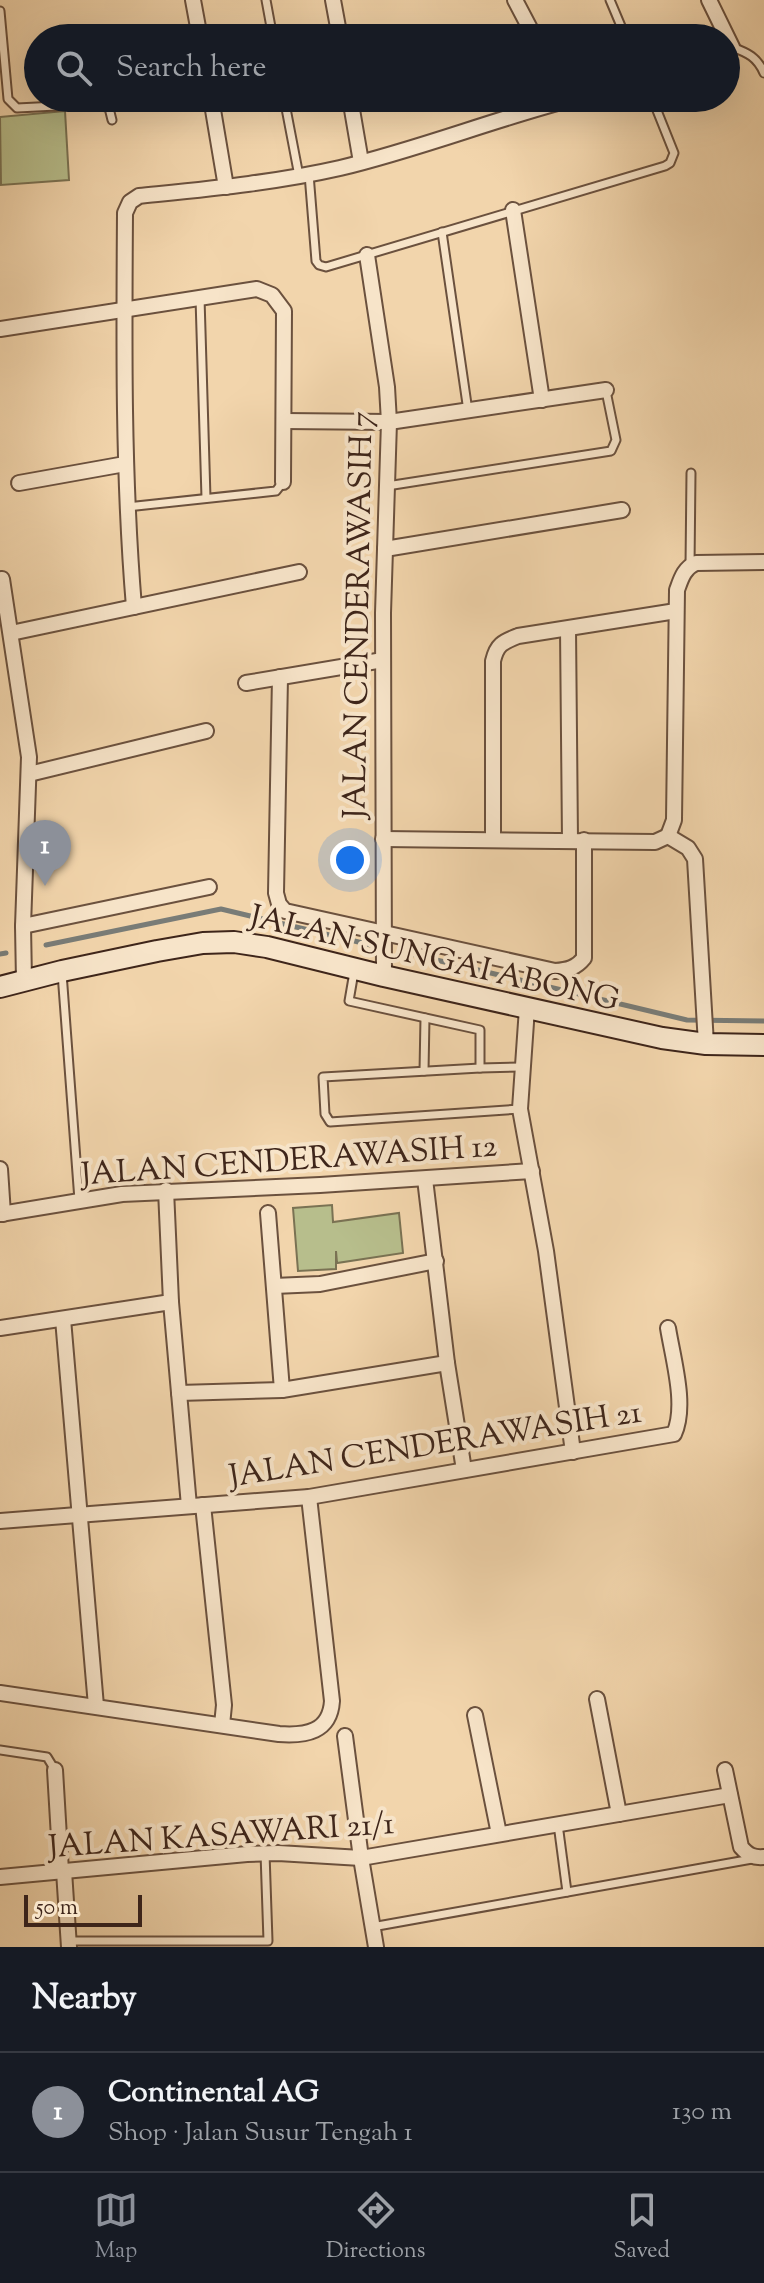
<!DOCTYPE html>
<html lang="en">
<head>
<meta charset="utf-8">
<style>
	:root { --surface:#171b24; --page:#20242c; --text:#f1f3f6; --muted:#9ea1a6; --line:#363941; --accent:#8c9099 }
	body { margin:0; font-family:"Sorts Mill Goudy",serif; background:var(--page); color:var(--text) }
	.scale { position:absolute; left:24px; bottom:20px; width:118px; box-sizing:border-box; padding-left:8px; border:4px solid #3e251a; border-top:0; font-size:22px; line-height:28px; white-space:nowrap; color:#3e251a; -webkit-text-stroke:6px #f7e4c9; paint-order:stroke }
	.you { position:absolute; left:350px; top:860px; width:28px; height:28px; margin:-20px; border:6px solid #fff; border-radius:50%; background:#1a73e8; box-shadow:0 0 0 12px #1a73e833 }
	.badge { display:grid; place-items:center; width:52px; height:52px; border-radius:50%; background:var(--accent); color:#fff; font-size:26px; font-weight:700 }
	.pin { position:absolute; translate:-50% -66px; filter:drop-shadow(0 2px 4px #0008) }
	.pin::after { content:''; position:absolute; top:42px; width:28px; height:24px; background:inherit; clip-path:polygon(0 0,100% 0,50% 100%) }
	.list { margin:0; padding:0; list-style:none }
	h2 { display:flex; justify-content:space-between; align-items:center; height:104px; margin:0; padding:0 32px; font-size:34px }
	h2 small { font-size:26px; font-weight:400; color:var(--muted) }
	.list li { display:grid; grid-template-columns:52px 1fr auto; gap:24px; align-items:center; box-sizing:border-box; height:120px; padding:0 32px; border-top:2px solid var(--line) }
	.list b { display:block; font-size:30px; white-space:nowrap }
	.list p { margin:0; font-size:26px; white-space:nowrap; color:var(--muted) }
	.list em { font-size:26px; font-style:normal; color:var(--muted) }
	.icon { flex:none; width:44px; height:44px; fill:none; stroke:currentColor; stroke-width:2; stroke-linecap:round; stroke-linejoin:round }
	.map { position:relative; flex:none; width:764px; height:1947px; overflow:hidden }
	.search { position:absolute; background:var(--surface); box-shadow:0 8px 32px #0002; left:24px; right:24px; top:24px; height:88px; display:flex; align-items:center; gap:20px; box-sizing:border-box; padding:0 28px; border-radius:44px; color:var(--muted); font-size:30px }
	.sheet { height:224px; background:var(--surface) }
	nav { display:flex; justify-content:space-around; align-items:center; box-sizing:border-box; height:112px; border-top:2px solid var(--line); background:var(--surface); font-size:22px; color:var(--muted) }
	nav a { display:grid; justify-items:center; gap:4px }
	nav .on { color:var(--accent) }
	.map>svg:first-child { display:block }
	.park { fill:#b7be8c; stroke:#7a7253; stroke-width:2 }
	.lines { fill:none; stroke-linecap:round; stroke-linejoin:round }
	.stream { stroke:#797c77; stroke-width:5 }
	.lane-casing { stroke:#6b513e; stroke-width:11 }
	.street-casing { stroke:#6b513e; stroke-width:18 }
	.secondary-casing { stroke:#3e251a; stroke-width:24 }
	.lane { stroke:#f7e4c9; stroke-width:7 }
	.street { stroke:#f7e4c9; stroke-width:14 }
	.secondary { stroke:#f7e4c9; stroke-width:20 }
	.labels { text-anchor:middle; stroke-width:8; stroke-linejoin:round; paint-order:stroke }
	.street-label { font-size:32px; fill:#3e251a; stroke:#f7e4c9 }
</style>
</head>
<body>
<div class="map">
<svg width="764" height="1947" viewBox="0 0 764 1947">
	<rect width="100%" height="100%" fill="#f2d5ac"/>
	<filter id="stains"><feTurbulence type="fractalNoise" baseFrequency=".0025" numOctaves="4"/><feColorMatrix values="0 0 0 0 .2 0 0 0 0 .09 0 0 0 0 .02 0 0 0 .5 -.17"/></filter>
	<radialGradient id="worn" r=".72"><stop offset=".6" stop-color="#630" stop-opacity="0"/><stop offset="1" stop-color="#630" stop-opacity=".3"/></radialGradient>
	<g class="park">
		<path d="M65,111L69,180L1,185L0,117Z"/>
		<path d="M332,1205L333,1222L399,1213L403,1253L337,1263L336,1251V1269L298,1271L293,1208Z"/>
	</g>
	<g class="lines">
		<g class="stream">
			<path d="M46,945L221,909L371,945"/>
			<path d="M403,952L687,1020L764,1021"/>
			<path d="M0,954L6,953"/>
		</g>
		<defs>
			<g id="lane">
				<path d="M266,0L273,38"/>
				<path d="M610,0L626,38"/>
				<path d="M0,11L8,99L17,108L96,104L109,108L112,120"/>
				<path d="M732,47C748,53 757,57 764,73"/>
				<path d="M284,98L299,176"/>
				<path d="M309,174L316,261L319,265L326,267L665,166L670,163L674,153L652,98"/>
				<path d="M442,232L468,411"/>
				<path d="M200,298L206,498"/>
				<path d="M387,486L611,451L616,440L606,391"/>
				<path d="M127,507L276,491L283,482"/>
				<path d="M690,566L691,473"/>
				<path d="M354,972L349,1001L480,1030V1068"/>
				<path d="M62,973L79,1200"/>
				<path d="M424,1071L425,1018"/>
				<path d="M520,1109L330,1122L325,1114L323,1077L480,1068L522,1067"/>
				<path d="M0,1750L47,1757L55,1770"/>
				<path d="M558,1824L567,1892"/>
				<path d="M372,1927L752,1859"/>
				<path d="M68,1941H268L265,1853"/>
			</g>
			<g id="street">
				<path d="M193,0L200,38"/>
				<path d="M333,0L340,38"/>
				<path d="M515,0L535,38"/>
				<path d="M709,0L732,47L726,53"/>
				<path d="M211,98L226,187"/>
				<path d="M350,98L361,162"/>
				<path d="M513,210L542,400"/>
				<path d="M367,255L387,387L389,422L383,613L384,976"/>
				<path d="M0,329L257,289L272,295L284,311L283,482"/>
				<path d="M284,421L389,422L606,390"/>
				<path d="M19,483L125,464"/>
				<path d="M385,549L622,510"/>
				<path d="M2,579L29,757L23,926L24,981"/>
				<path d="M134,607C123,476 124,345 125,213L130,202L139,196C207,189 274,183 340,168C420,149 497,118 576,98"/>
				<path d="M568,629L570,840"/>
				<path d="M11,633L299,572"/>
				<path d="M280,677L276,893L279,904L285,911L555,971C568,970 576,968 584,958V840"/>
				<path d="M246,683L383,660"/>
				<path d="M29,774L206,731"/>
				<path d="M668,836L674,820L677,590C681,579 684,568 696,563L764,562"/>
				<path d="M668,836L688,848L695,859L706,1044"/>
				<path d="M383,839L655,842L668,836"/>
				<path d="M493,839V661C497,644 503,642 518,636L676,611"/>
				<path d="M23,926L209,887"/>
				<path d="M527,1008L520,1109L546,1251L573,1452"/>
				<path d="M0,1169L3,1214"/>
				<path d="M425,1179L447,1363L464,1470"/>
				<path d="M166,1190L171,1302L189,1506"/>
				<path d="M268,1213L282,1390"/>
				<path d="M0,1214L122,1194L320,1185L532,1171"/>
				<path d="M274,1286L320,1284L436,1261"/>
				<path d="M63,1319L96,1706"/>
				<path d="M0,1328L171,1302"/>
				<path d="M179,1393L282,1390L447,1363"/>
				<path d="M203,1505L224,1705L222,1725"/>
				<path d="M0,1521L309,1497L674,1434C687,1406 673,1359 668,1328"/>
				<path d="M0,1693L279,1734C306,1736 330,1732 332,1701L309,1497"/>
				<path d="M597,1699L619,1814"/>
				<path d="M475,1715L499,1834"/>
				<path d="M345,1736L361,1858L376,1947"/>
				<path d="M55,1770L61,1871"/>
				<path d="M725,1770L741,1847C748,1855 753,1858 764,1857"/>
				<path d="M64,1871L69,1947"/>
				<path d="M0,1877L247,1854L278,1853L361,1858L730,1795"/>
			</g>
			<path id="secondary" d="M0,987L62,971L157,951L203,943L234,942L267,947L384,976L662,1038L706,1044L764,1045"/>
		</defs>
		<use href="#lane" class="lane-casing"/>
		<use href="#street" class="street-casing"/>
		<use href="#secondary" class="secondary-casing"/>
		<use href="#lane" class="lane"/>
		<use href="#street" class="street"/>
		<use href="#secondary" class="secondary"/>
	</g>
	<g class="labels">
		<g class="street-label">
			<text transform="translate(357 615) rotate(-89)" y="11">JALAN CENDERAWASIH 7</text>
			<text transform="translate(435 957) rotate(13)" y="11">JALAN SUNGAI ABONG</text>
			<text transform="translate(289 1159) rotate(-4)" y="11">JALAN CENDERAWASIH 12</text>
			<text transform="translate(435 1443) rotate(-9)" y="11">JALAN CENDERAWASIH 21</text>
			<text transform="translate(221 1834) rotate(-4)" y="11">JALAN KASAWARI 21/1</text>
		</g>
	</g>
	<rect width="100%" height="100%" filter="url(#stains)"/>
	<rect width="100%" height="100%" fill="url(#worn)"/>
</svg>
<div class="scale">50 m</div>
<div class="you"></div>
<div class="pin badge" style="left:45px;top:886px">1</div>
<div class="search"><svg class="icon" aria-label="search" viewBox="0 0 24 24"><circle cx="10" cy="10" r="6"/><path d="M15 15l6 6"/></svg>Search here</div>
</div>
<section class="sheet">
<h2>Nearby<small></small></h2>
<ul class="list">
<li><span class="badge">1</span><div><b>Continental AG</b><p>Shop · Jalan Susur Tengah 1</p></div><em>130 m</em></li>
</ul>
</section>
<nav>
<a class="on"><svg class="icon" aria-label="map" viewBox="0 0 24 24"><path d="M3 6l6-2 6 2 6-2v14l-6 2-6-2-6 2zM9 4v14M15 6v14"/></svg>Map</a>
<a><svg class="icon" aria-label="directions" viewBox="0 0 24 24"><path d="M12 3l9 9-9 9-9-9zM9 14v-3h6M13 9l2 2-2 2"/></svg>Directions</a>
<a><svg class="icon" aria-label="saved" viewBox="0 0 24 24"><path d="M7 4h10v16l-5-4-5 4z"/></svg>Saved</a>
</nav>
</body>
</html>
